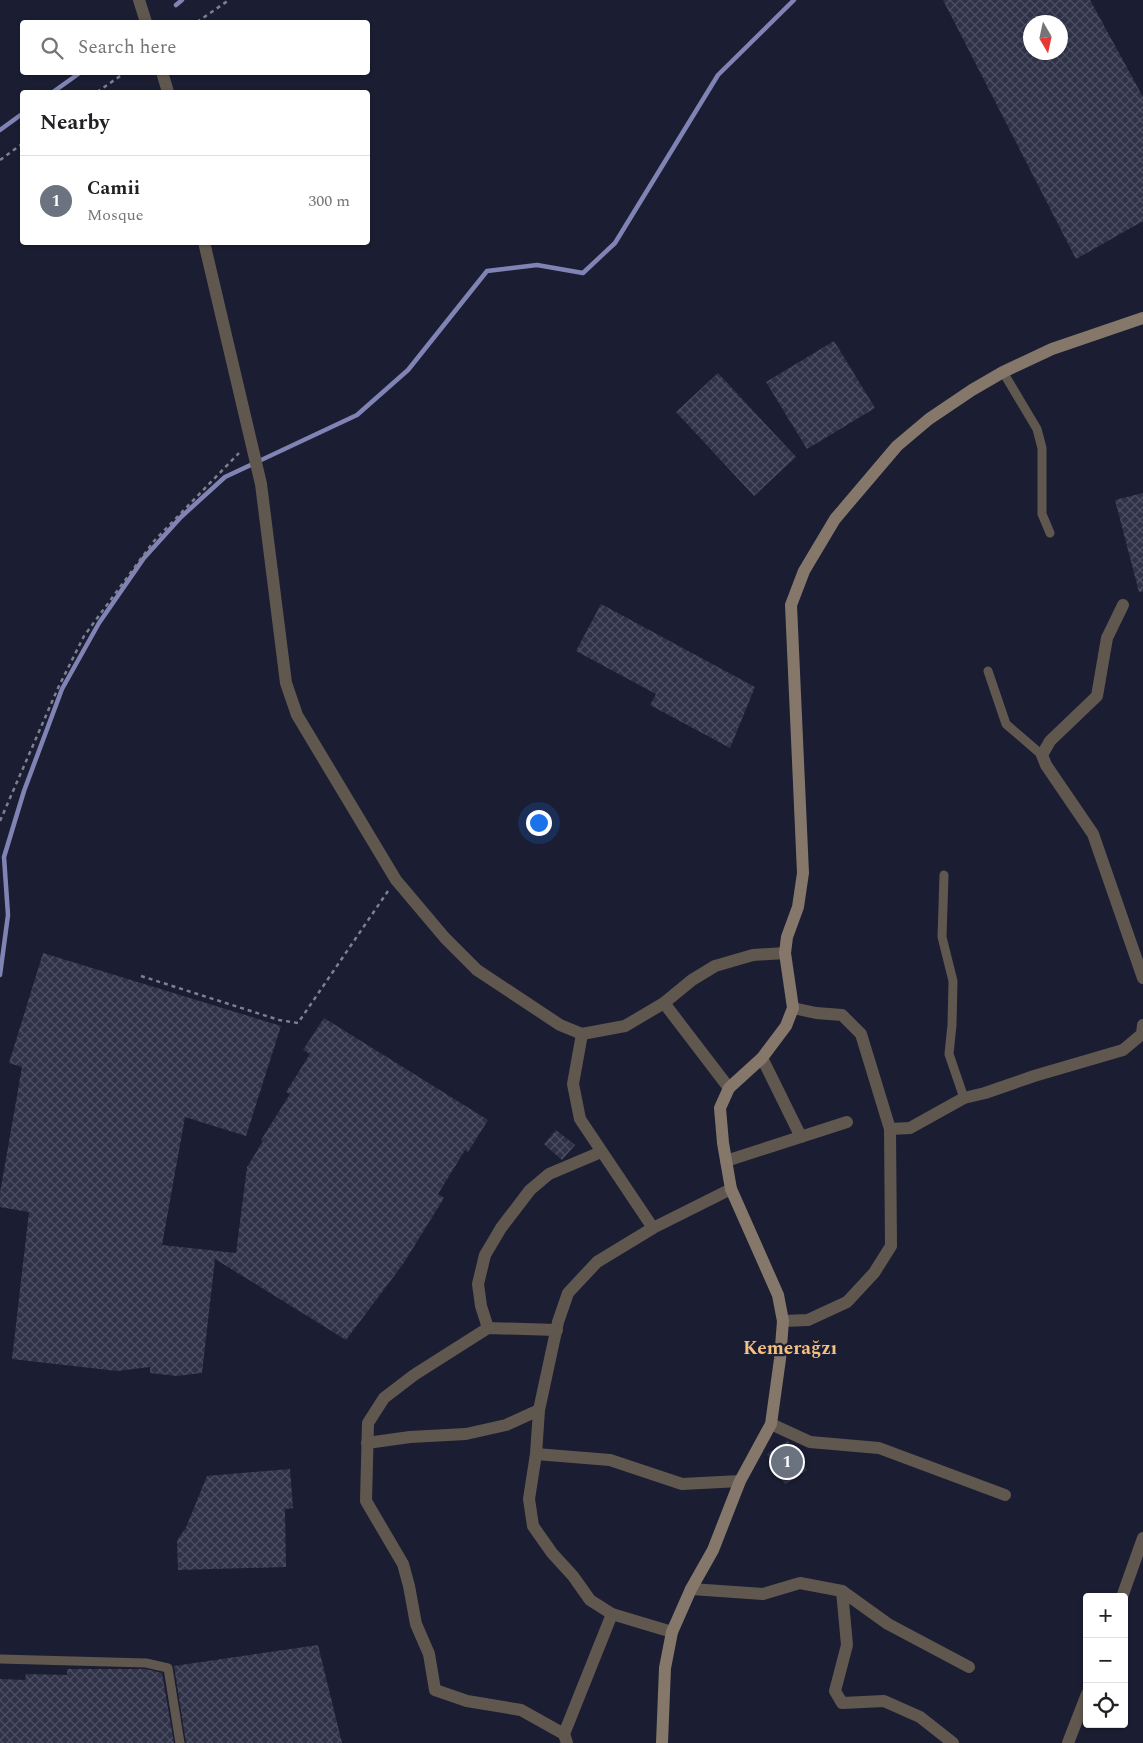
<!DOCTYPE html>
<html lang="en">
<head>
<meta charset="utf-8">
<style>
	:root { --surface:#fff; --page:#f2f2f2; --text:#202124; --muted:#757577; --line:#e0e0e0; --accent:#7e5c31 }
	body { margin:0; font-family:Spectral,serif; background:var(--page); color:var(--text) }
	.controls { position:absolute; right:15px; bottom:15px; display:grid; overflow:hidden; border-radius:5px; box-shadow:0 1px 4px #0004 }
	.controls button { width:45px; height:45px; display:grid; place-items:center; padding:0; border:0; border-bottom:1px solid var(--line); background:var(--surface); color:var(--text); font:25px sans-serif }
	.compass { position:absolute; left:1023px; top:15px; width:45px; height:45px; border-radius:50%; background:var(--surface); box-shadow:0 1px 4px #0004; rotate:171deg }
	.you { position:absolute; left:538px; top:822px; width:18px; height:18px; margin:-12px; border:4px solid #fff; border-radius:50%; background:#1a73e8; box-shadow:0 0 0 8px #1a73e833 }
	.badge { display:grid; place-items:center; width:32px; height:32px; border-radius:50%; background:var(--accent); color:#fff; font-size:16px; font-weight:700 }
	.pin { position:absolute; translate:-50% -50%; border:2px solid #fff; box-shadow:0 1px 5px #0006 }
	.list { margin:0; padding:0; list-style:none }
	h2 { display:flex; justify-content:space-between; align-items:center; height:65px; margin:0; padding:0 20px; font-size:21px }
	h2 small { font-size:16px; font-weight:400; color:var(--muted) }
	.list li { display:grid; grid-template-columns:32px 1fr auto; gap:15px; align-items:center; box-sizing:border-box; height:90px; padding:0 20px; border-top:1px solid var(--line) }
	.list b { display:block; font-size:19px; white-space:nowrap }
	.list p { margin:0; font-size:16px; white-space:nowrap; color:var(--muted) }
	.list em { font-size:16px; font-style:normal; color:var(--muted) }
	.icon { flex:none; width:28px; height:28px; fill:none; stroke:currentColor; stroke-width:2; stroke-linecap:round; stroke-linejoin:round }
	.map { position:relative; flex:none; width:1143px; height:1743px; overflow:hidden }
	.search { position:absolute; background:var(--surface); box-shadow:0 1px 4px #0004; left:20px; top:20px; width:350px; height:55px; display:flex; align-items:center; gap:12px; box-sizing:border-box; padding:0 18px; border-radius:5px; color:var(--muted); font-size:19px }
	.panel { position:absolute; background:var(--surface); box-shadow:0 1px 4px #0004; left:20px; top:90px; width:350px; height:155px; border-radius:5px }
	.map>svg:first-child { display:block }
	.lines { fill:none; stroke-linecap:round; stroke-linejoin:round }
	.stream { stroke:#8084b5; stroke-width:4.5 }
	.building { fill:url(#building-cross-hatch); fill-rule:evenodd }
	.path { stroke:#7e8091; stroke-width:2.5; stroke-dasharray:4 4; stroke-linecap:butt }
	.lane { stroke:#60584f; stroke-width:9 }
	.street { stroke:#60584f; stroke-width:12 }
	.secondary { stroke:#85786a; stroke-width:12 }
	.labels { text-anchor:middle; stroke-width:4.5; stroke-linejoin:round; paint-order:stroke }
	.quarter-label { font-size:19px; font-weight:bold; fill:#f4bf81; stroke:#1b1d32 }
</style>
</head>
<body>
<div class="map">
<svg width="1143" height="1743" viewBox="0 0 1143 1743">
	<defs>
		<pattern id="building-cross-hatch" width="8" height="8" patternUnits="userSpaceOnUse" patternTransform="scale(1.25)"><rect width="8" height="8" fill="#303348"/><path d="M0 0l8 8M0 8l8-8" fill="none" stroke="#4d5062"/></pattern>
	</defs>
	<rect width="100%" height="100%" fill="#1b1d32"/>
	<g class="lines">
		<g class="stream">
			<path d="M176,5L182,0"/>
			<path d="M53,92L81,72"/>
			<path d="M0,130L22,114"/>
			<path d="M0,975L8,915L4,857L24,791L62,689L99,623L144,558L181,517L225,477L357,415L408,370L487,271L537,265L583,273L615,243L718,75L794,0"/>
		</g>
	</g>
	<g class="building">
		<path d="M943,0H1090L1143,97V221L1076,259ZM1030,22H1060V52H1030Z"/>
		<path d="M834,341L875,408L807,449L766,382Z"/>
		<path d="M718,373L796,457L754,496L676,412Z"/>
		<path d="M1143,493V591L1139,592L1115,500Z"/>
		<path d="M601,604L755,687L730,748L650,705L656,694L576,651Z"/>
		<path d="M43,953L281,1026L246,1136L185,1117L162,1245L236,1253L247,1167L263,1141L261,1140L290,1094L286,1092L310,1054L303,1050L324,1018L488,1120L468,1152L465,1150L438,1194L444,1198L403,1264L346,1340L215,1259L202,1373L177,1376L150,1373V1367L117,1371L12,1359L29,1212L0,1207V1193L22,1067L9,1063Z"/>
		<path d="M556,1130L575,1145L562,1160L544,1144Z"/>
		<path d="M788,1441L807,1470L785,1484L767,1454Z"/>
		<path d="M290,1469L293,1508L285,1509L286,1567L178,1570L177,1541L184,1530H185L207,1476Z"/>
		<path d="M318,1645L342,1743H186L174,1666Z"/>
		<path d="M67,1669H146L162,1673L174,1743H0V1679L25,1680L26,1674L67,1675Z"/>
	</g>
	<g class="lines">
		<g class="path">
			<path d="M197,22L229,0"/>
			<path d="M97,92L126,72"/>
			<path d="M0,160L22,144"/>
			<path d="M0,821L58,688L84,636L154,541L239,453"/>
			<path d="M141,976L279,1020L298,1023L388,891"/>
		</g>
		<g class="lane">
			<path d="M1003,372L1037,429L1042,448V514L1050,533"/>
			<path d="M988,671L1006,724L1042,755"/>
			<path d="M944,875L942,937L953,981L952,1025L949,1054L964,1098"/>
			<path d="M0,1659L146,1663L168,1668L180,1743"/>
		</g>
		<g class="street">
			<path d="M139,0L146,22"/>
			<path d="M162,72L168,92"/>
			<path d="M204,242L261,484L286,683L297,715L396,880L445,938L477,970L560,1025L582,1034L625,1026L664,1003L692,980L715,966L753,955L785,953"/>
			<path d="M1123,605L1107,638L1097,696L1050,741L1042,755L1046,765L1093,834L1143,978"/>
			<path d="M664,1003L729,1088"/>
			<path d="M793,1008L816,1013L842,1015L861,1034L890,1129L910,1128L964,1098L985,1093L1034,1076L1123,1050L1142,1034L1143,1025"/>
			<path d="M582,1034L573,1084L580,1119L653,1228"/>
			<path d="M762,1058L801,1137"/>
			<path d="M726,1161L847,1122"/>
			<path d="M783,1321L808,1320L847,1302L874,1273L891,1246L890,1129"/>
			<path d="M488,1328L481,1306L478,1284L485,1255L501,1228L530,1190L549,1174L601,1152"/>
			<path d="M557,1330L488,1328L414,1375L384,1398L368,1423L366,1501L403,1564L409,1586L416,1624L429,1654L435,1690L467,1701L521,1710L564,1734L567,1743"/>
			<path d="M539,1410L536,1454L529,1499L533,1526L552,1553L573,1576L590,1600L612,1614L672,1632"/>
			<path d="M771,1424L810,1442L879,1448L1005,1495"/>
			<path d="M367,1443L410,1437L466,1434L506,1425L539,1410L558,1322L568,1293L597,1262L653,1228L731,1189"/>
			<path d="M536,1454L610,1460L682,1484L740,1481"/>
			<path d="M691,1589L763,1594L800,1583L842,1591L847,1645L835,1691L842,1703L884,1701L920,1717L953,1743"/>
			<path d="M842,1591L888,1624L969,1667"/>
			<path d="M1122,1597L1143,1538"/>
			<path d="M564,1734L612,1614"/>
			<path d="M1068,1743L1087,1694"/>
		</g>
		<path class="secondary" d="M662,1743L665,1668L672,1632L691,1589L713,1550L740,1481L771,1424L780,1359L783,1321L778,1295L731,1189L723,1143L720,1108L729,1088L762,1058L786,1026L793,1008L785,953L787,937L798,907L803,873L791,605L804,571L835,519L897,446L929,419L972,390L1003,372L1052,349L1143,318"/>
	</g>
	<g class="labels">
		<g class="quarter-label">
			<text x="790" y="1354">Kemerağzı</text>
		</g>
	</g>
</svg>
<div class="controls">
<button>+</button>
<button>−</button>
<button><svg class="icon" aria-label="locate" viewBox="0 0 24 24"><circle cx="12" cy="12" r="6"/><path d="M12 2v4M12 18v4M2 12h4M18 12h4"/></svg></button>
</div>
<svg class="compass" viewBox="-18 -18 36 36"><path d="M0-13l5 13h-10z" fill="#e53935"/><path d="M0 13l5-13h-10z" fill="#757577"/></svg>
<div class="you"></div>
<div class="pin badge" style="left:787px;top:1462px;background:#6b7280">1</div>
<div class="search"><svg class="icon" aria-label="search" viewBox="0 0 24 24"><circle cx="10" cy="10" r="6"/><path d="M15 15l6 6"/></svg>Search here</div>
<section class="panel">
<h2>Nearby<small></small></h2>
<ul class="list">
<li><span class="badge" style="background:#6b7280">1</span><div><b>Camii</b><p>Mosque</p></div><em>300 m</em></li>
</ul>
</section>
</div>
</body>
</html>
